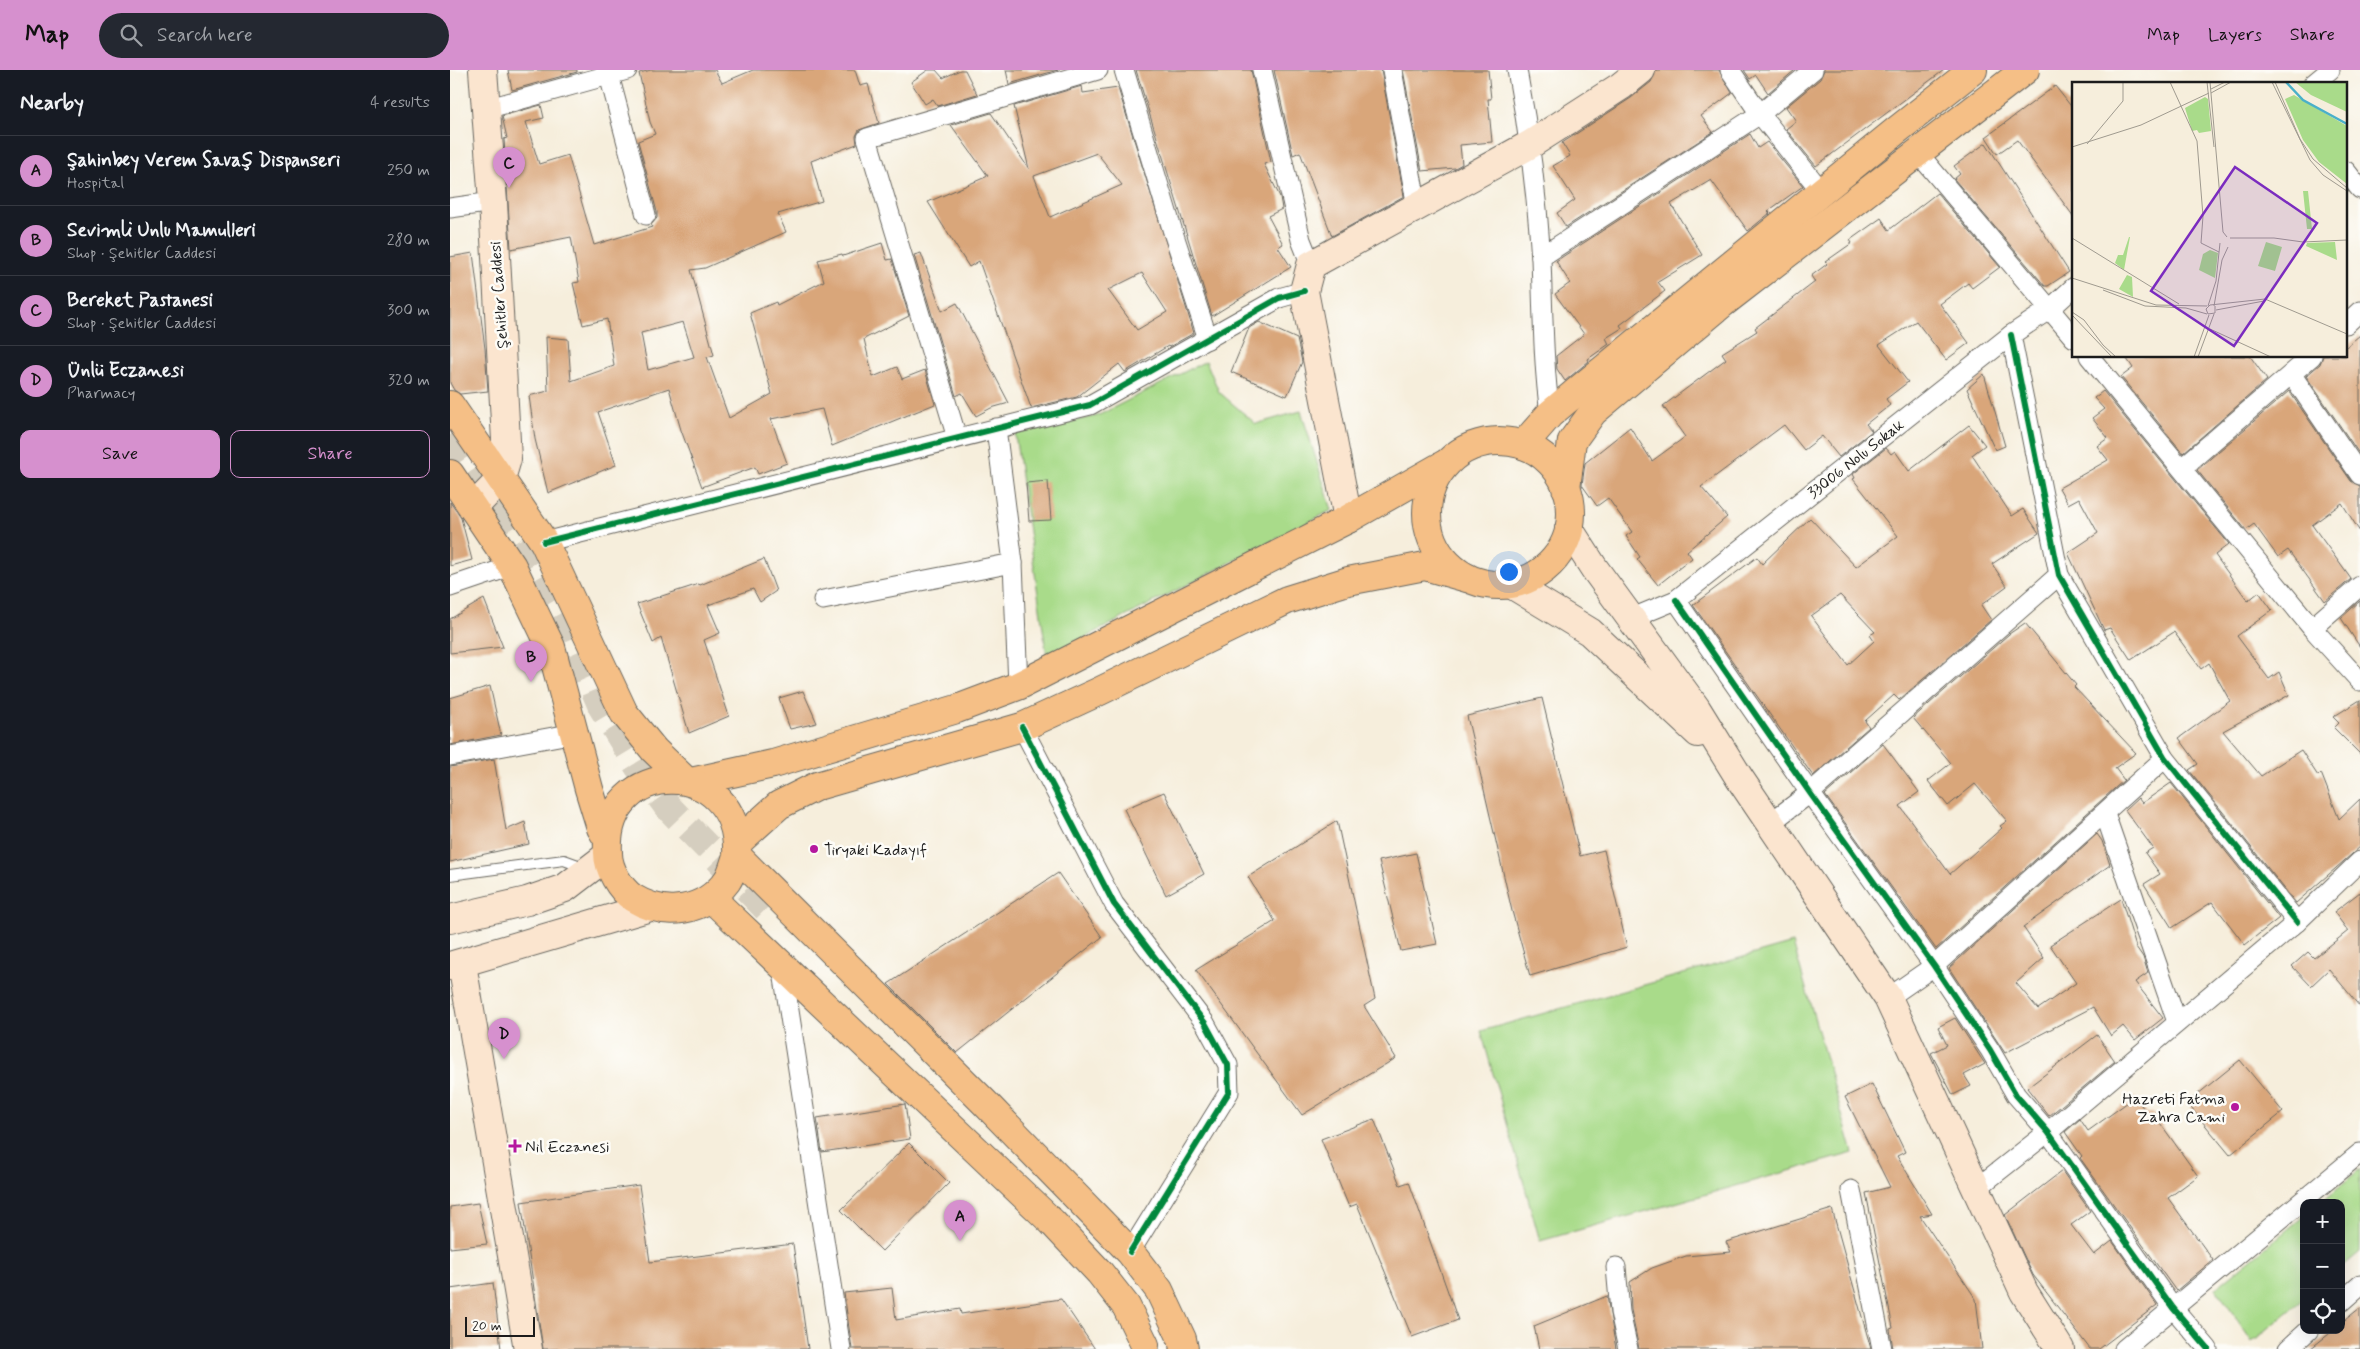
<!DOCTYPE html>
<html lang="en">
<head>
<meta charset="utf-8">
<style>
  :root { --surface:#171b24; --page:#242831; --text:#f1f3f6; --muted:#9ea1a6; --line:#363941; --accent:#d690ce }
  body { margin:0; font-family:Mynerve,sans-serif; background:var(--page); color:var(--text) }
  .controls { position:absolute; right:15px; bottom:15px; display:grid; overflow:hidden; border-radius:10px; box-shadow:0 5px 20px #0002 }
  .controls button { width:45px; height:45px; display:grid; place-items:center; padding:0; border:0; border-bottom:1px solid var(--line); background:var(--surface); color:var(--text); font:25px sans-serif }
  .scale { position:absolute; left:15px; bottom:12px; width:70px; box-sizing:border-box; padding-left:5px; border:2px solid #1c1c1c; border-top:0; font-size:14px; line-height:18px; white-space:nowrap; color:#1c1c1c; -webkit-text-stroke:4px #fdfcf7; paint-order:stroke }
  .you { position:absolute; left:1058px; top:501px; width:18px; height:18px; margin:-12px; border:4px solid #fff; border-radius:50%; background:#1a73e8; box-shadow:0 0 0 8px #1a73e833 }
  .badge { display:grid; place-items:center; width:32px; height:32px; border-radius:50%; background:var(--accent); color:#111; font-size:16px; font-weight:700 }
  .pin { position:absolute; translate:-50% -41px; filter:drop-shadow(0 1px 2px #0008) }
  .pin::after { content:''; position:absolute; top:26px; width:18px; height:15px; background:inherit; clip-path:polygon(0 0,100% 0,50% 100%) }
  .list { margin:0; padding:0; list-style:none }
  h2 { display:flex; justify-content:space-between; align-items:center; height:65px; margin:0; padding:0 20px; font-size:21px }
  h2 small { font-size:16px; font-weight:400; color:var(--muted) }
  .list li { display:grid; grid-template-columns:32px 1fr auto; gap:15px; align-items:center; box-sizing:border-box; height:70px; padding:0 20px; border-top:1px solid var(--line) }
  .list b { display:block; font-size:19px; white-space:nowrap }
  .list p { margin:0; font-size:16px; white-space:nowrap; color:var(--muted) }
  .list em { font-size:16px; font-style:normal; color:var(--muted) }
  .actions { display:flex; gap:10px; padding:15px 20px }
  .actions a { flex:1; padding:11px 0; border:1px solid var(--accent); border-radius:10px; text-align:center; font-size:18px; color:var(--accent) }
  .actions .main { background:var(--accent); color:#111 }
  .icon { flex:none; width:28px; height:28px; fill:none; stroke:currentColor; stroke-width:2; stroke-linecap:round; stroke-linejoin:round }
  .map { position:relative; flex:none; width:1910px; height:1279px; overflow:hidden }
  header { display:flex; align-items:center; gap:30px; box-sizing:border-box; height:70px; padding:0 25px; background:var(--accent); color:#111 }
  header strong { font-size:24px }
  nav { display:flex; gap:28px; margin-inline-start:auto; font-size:18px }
  .search { width:350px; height:45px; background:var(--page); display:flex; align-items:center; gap:12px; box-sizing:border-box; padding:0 18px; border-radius:28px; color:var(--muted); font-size:19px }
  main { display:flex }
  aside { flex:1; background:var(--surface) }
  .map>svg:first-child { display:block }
</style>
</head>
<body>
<header>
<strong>Map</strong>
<div class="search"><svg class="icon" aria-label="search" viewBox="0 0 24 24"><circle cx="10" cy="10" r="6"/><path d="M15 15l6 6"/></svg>Search here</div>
<nav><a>Map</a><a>Layers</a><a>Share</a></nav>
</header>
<main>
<aside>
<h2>Nearby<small>4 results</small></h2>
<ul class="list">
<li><span class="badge">A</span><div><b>Şahinbey Verem Savaş Dispanseri</b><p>Hospital</p></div><em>250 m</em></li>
<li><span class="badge">B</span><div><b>Sevimli Unlu Mamulleri</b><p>Shop · Şehitler Caddesi</p></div><em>280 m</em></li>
<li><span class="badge">C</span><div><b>Bereket Pastanesi</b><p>Shop · Şehitler Caddesi</p></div><em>300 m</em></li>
<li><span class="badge">D</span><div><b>Ünlü Eczanesi</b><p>Pharmacy</p></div><em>320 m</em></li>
</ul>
<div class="actions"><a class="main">Save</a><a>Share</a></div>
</aside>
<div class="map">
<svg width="1910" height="1279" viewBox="0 0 1910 1279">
  <rect width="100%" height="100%" fill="#fdfcf7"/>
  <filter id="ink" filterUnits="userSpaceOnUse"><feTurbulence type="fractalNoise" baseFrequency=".02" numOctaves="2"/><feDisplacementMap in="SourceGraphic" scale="10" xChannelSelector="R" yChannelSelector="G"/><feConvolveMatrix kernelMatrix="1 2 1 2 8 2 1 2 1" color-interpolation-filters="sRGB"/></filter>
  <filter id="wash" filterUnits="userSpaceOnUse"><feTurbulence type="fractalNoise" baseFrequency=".0096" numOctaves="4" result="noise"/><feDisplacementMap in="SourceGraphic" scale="20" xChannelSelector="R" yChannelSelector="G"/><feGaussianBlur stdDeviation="1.12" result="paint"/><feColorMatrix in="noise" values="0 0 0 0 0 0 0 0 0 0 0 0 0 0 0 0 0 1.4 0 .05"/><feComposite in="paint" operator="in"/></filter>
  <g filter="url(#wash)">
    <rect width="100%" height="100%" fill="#f6eedc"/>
    <!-- green -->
    <g fill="#a9db8a" stroke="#627c53">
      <path d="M756,291L769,322L806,354L851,341L882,440L597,587L565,364L647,346Z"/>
      <path d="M1343,873L1403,1083L1090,1171L1031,961Z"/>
      <path d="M1910,1099V1182L1891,1198V1133H1870Z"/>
      <path d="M1854,1146V1229L1802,1272L1766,1218Z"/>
    </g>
    <g id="blocks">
      <!-- building -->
      <g fill="#d9a67a" fill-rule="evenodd">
        <path d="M58,0H127V2L62,20Z"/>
        <path d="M201,0H265L272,13L303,0H405L410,16L418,14L429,53L409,60L406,66L407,74L361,91L372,131L328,144L336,162L255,198L241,200L264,285L257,287L279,348L322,324L300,243L326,232L327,235L374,211L368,190L392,184L393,186L432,173L437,190L442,189L459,246L414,269L423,307L447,297L452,309L475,300L485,334L382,376L372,339L321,349L337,393L308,404L305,397L252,417L231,360L219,318L148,342L166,395L98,423L85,369L79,326L98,321L96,267L118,269L121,311L164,296L157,249L133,255L123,213L129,212L121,167L61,179L54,69L57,68L52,46L91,35L94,48L76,52L89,94L118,85L144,175L202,157L201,155L207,148V142L188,71L205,64L200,52L189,3ZM233,252L244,287L198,300L191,263Z"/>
        <path d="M478,0H486L493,8L510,0H515L527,24L488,36L483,29L475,34L461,12Z"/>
        <path d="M556,0H608L559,14Z"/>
        <path d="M686,0H801L821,92L814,94L830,127L832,139L818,146L833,174L828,177L841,197L762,246Z"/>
        <path d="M824,0H931L954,126L882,166L850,82L843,85Z"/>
        <path d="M953,0H1038L1041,29H1038L1042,72L1010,75L1012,94L1005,98L972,101Z"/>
        <path d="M1206,0H1269L1282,23L1251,46L1263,62L1116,157L1107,143L1125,130L1103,96L1120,86L1112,73L1181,28L1201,12Z"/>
        <path d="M1294,0H1345L1318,23L1306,5L1300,9Z"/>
        <path d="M1374,0H1494L1366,96L1336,59L1346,51L1336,37L1370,9Z"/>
        <path d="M632,16L633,23L668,18L744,263L719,277L718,276L675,302L669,294L627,327L581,338L529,191L519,197L478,132L538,106L501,55L541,43L579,99L564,36ZM647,83L672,115L600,147L584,106ZM692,203L717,242L687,260L658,220Z"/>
        <path d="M1605,16L1624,40V147L1567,70L1547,84L1536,67Z"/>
        <path d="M1300,64L1308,78L1317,72L1353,116L1318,141L1320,143L1298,161L1261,110L1221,134L1252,185L1208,212L1215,221L1170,255L1172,258L1156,268L1159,274L1138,289L1139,291L1115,311L1107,299L1106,286L1134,264L1105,224L1120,213L1106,191Z"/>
        <path d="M1536,73L1619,202L1598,216H1595L1504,109L1510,104L1504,96Z"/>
        <path d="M1487,123L1550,197L1522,218L1518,213L1490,234L1519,273L1496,290L1466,251L1429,275L1458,312L1436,329L1440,335L1416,354L1422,361L1389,387L1372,366L1354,380L1334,355L1251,417L1277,447L1237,481L1242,488L1208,515L1187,489L1190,487L1176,466L1182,462L1158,428L1147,436L1132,415L1135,393L1180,357L1202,391L1235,367L1213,336L1276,289L1272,283L1307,261L1305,258L1365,212L1361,206L1377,194L1375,192L1402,173L1400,170L1431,148L1439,160Z"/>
        <path d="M23,183L35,279L38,321L10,324L4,320L0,313V187Z"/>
        <path d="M471,183L492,241L507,233L559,333L541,338L526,346L512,323L506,326L464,185Z"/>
        <path d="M809,252L847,269L852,292L837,326L781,302L799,258Z"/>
        <path d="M1910,265V385L1856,306L1870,294L1873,286H1896V277Z"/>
        <path d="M1675,286H1800L1817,310L1733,383L1671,307L1683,298Z"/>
        <path d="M1534,304L1555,376L1545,380L1517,319Z"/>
        <path d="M1653,321L1779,474L1765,485L1798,531L1809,522L1822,540L1787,566L1819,609L1829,602L1839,625L1773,661L1811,706L1851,680L1868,706L1871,703L1889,749L1910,729V777L1846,833L1739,700L1748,694L1729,668L1780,631L1759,593L1751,599L1724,562L1681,590L1660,558L1654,560L1618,483L1648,463L1629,428L1618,434L1609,418L1658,390L1647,376L1658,368L1642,348L1654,339L1644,328Z"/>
        <path d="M1839,321L1901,411L1910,416V462L1892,433L1862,455L1901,509L1875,531L1838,480L1828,487L1804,454L1796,460L1747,400Z"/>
        <path d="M1519,355L1535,375L1522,385L1562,446L1573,439L1589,463L1542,494L1557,516L1531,535L1541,550L1449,630L1444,625L1415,651L1419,657L1363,706L1243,535L1307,487L1312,494L1360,448L1406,497L1448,466L1403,409L1405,408L1403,404L1436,378L1441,384L1445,381L1459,401ZM1390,525L1425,562L1420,565L1424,571L1398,595L1361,546Z"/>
        <path d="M598,411L601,450L579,451L576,413Z"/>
        <path d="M0,432L11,448L22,490L0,496Z"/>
        <path d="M314,489L326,521L310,532L303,519L258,535L270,563L254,570L279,646L239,663L211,568L203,573L187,534L249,514L250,515Z"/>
        <path d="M34,529L53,577L0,583V549Z"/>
        <path d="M1910,531V577L1891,548Z"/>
        <path d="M1575,553L1626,615L1624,617L1686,683L1665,698L1674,710L1486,879L1375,725L1433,674L1469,722L1450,736L1500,804L1552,758L1550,756L1557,751L1525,714L1498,736L1478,711L1501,693L1463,648L1559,564Z"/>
        <path d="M40,616L51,665L0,675V628Z"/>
        <path d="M353,621L367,653L340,659L329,628Z"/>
        <path d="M1092,628L1130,786L1154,780L1177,877L1080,906L1062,841L1017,646Z"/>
        <path d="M1910,630V684L1884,658L1889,653L1883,647Z"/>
        <path d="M44,689L56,760L75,752L79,774L0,792V697Z"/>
        <path d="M1721,713L1829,848L1795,875L1762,832L1722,858L1694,814L1710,804L1695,783L1703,778L1675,740L1688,728L1692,733Z"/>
        <path d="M714,722L754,804L716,825L674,739Z"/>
        <path d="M887,751L925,929L914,936L946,988L852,1045L746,900L825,851L798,807Z"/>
        <path d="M1647,764L1652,771L1660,795L1573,857L1594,888L1566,913L1588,939L1626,913L1600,875L1671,829L1686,877L1693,887L1698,903L1685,912L1713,948L1685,970L1673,956L1661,966L1643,937L1555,983L1499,898Z"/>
        <path d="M966,783L987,874L951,881L929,791Z"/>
        <path d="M608,803L652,867L507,983L438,914Z"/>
        <path d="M1910,822V937L1879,899L1861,916L1842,896L1858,882L1864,888L1898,861L1884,842Z"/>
        <path d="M1505,948L1535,994L1514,1005L1521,1016L1503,1025L1481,983L1497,975L1488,957Z"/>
        <path d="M1647,965L1665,991L1599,1046L1577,1018Z"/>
        <path d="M1790,990L1833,1042L1780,1085L1737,1033Z"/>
        <path d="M1422,1014L1455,1082L1447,1086L1482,1144L1470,1146L1526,1229L1532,1279H1443L1440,1259L1443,1258L1416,1123L1440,1117L1395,1027Z"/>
        <path d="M1685,1027L1697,1043H1703L1748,1106L1718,1128L1763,1190L1726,1221L1630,1088L1632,1086L1615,1062L1630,1049L1638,1061Z"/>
        <path d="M455,1034L460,1069L372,1082L367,1048Z"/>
        <path d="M924,1049L950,1115L959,1112L1008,1250L962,1267L907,1134L899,1137L871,1069Z"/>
        <path d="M459,1073L499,1113L432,1181L391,1140Z"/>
        <path d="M1612,1101L1640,1141L1621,1155L1644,1185L1662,1171L1707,1235L1649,1279H1640L1583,1205L1555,1145Z"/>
        <path d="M189,1115L200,1192L343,1174L358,1279H93L71,1132Z"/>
        <path d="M28,1133L37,1174L0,1178V1137Z"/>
        <path d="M1382,1139L1421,1279H1189L1181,1240L1180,1212L1202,1198L1236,1186L1281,1182L1276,1172Z"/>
        <path d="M43,1213L51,1279H0V1219Z"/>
        <path d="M442,1218L446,1250L510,1239L511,1244L611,1229L645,1279H402L394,1223Z"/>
        <path d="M1157,1226L1166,1279H1089L1084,1256Z"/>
        <path d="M1910,1238V1279H1860L1884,1260H1891V1253Z"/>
      </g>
    </g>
  </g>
  <g filter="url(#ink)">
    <use href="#blocks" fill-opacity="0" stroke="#68665f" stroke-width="1"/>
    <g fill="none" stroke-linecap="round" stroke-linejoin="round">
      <!-- primary-tunnel -->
      <path stroke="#d5cebf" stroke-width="28" stroke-dasharray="28 14" stroke-linecap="butt" d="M0,365L69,468L112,544L152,637L188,696L217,736L317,839"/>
      <!-- lane casing -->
      <g stroke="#68665f" stroke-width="12">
        <path id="lane" d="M0,805L114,790L136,798"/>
      </g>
      <!-- street casing -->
      <g stroke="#68665f" stroke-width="21">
        <g id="street">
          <path d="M674,0L723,162L758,269"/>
          <path d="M812,0L851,170L861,195"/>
          <path d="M942,0L967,137"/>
          <path d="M1067,0C1079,63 1087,125 1091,189C1093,241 1093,293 1100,344"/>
          <path d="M1280,0L1310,44L1371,121"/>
          <path d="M159,5L196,145"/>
          <path d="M1863,14L1880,0"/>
          <path d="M36,39L177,0"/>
          <path d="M1468,83L1624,268"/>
          <path d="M1896,101L1910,119"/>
          <path d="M0,138L43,132"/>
          <path d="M1091,187L1310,44L1363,0"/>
          <path d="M1896,254L1910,241"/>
          <path d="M1561,265L1609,505L1715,688L1847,852"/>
          <path d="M1639,286L1862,558L1910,611"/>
          <path d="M1842,305L1910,405"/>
          <path d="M546,358L563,493L568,616"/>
          <path d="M507,368L417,68L648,0"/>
          <path d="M1732,398L1862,286"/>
          <path d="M94,472L640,335L829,228L854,221"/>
          <path d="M0,517L62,496"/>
          <path d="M373,530L563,493"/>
          <path d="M1226,530L1360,723L1484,896L1540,980L1566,1025L1598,1062L1723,1238L1758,1279"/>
          <path d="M1180,549L1226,530L1561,265L1600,239L1624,217"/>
          <path d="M1862,558L1910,516"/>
          <path d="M572,657L664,834L755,953L778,995L779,1022L680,1182"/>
          <path d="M0,686L125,663"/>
          <path d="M1655,744L1727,952"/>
          <path d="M1320,753L1360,723L1609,505"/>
          <path d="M332,895L391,1279"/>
          <path d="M1438,928L1484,896L1715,688"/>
          <path d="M1527,1118L1598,1062L1847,852L1910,791"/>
          <path d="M1401,1120L1432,1279"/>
          <path d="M1166,1197L1170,1242L1178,1279"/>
          <path d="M1891,1232L1910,1215"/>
          <path d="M1674,1279L1910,1083"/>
          <path d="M1838,1279L1859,1260"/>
        </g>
      </g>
      <!-- secondary casing -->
      <g stroke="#68665f" stroke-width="30">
        <g id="secondary">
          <path d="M23,438L51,409L57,389L43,132L33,0"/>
          <path d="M898,449L854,221L861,195L1081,74L1171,16L1191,0"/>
          <path d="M1119,459L1144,498L1246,638L1290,709L1438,928L1574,1222L1610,1279"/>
          <path d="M1061,514L1140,562L1248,663"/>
          <path d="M0,849L77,831L115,818L158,785"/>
          <path d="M12,894L78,1279"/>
          <path d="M0,896L200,837"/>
        </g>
      </g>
      <!-- primary casing -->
      <g stroke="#68665f" stroke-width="30">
        <g id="primary">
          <path d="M0,335L94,472L174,643L204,680L235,710"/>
          <circle cx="1049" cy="443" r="72"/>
          <path d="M1073,375L1100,344L1132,317L1447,60L1523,0"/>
          <path d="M0,404L62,496L101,577L139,719L151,758L157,768"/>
          <path d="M1116,418L1122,371L1143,342L1273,233L1575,0"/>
          <path d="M241,712L323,694L507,639L568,616L898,449L995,394"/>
          <path d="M288,772L329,735L367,716L572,657L650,621L837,530L898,511L975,496L1017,508"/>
          <path d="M287,786C284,794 282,804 277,811C254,842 216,848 183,828C170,819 158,799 158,783C152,685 292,685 287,786L535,1033L680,1182L709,1220L732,1269L734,1279"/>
          <path d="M261,828L602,1152L650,1203L676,1236L695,1275"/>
        </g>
      </g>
      <!-- lane -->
      <use href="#lane" stroke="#fff" stroke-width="10"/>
      <!-- street -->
      <use href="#street" stroke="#fff" stroke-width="19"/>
      <!-- secondary -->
      <use href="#secondary" stroke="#fbe5cf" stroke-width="28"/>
      <!-- primary -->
      <use href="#primary" stroke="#f5bf86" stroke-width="28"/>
      <!-- cycleway casing -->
      <g stroke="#fdfcf7" stroke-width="9">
        <g id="cycleway">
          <path d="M1561,265L1609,505L1715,688L1847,852"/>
          <path d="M94,472L640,335L829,228L854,221"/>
          <path d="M1226,530L1360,723L1484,896L1540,980L1566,1025L1598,1062L1723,1238L1758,1279"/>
          <path d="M572,657L664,834L755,953L778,995L779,1022L680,1182"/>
        </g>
      </g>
      <!-- cycleway -->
      <use href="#cycleway" stroke="#00873e" stroke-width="6"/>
    </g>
  </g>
  <!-- markers -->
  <g fill="#b5179e" stroke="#fdfcf7" stroke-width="2">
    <circle cx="364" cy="779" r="5"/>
    <circle cx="1785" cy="1037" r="5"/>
    <path d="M62.5 1068.5h5v5h5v5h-5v5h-5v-5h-5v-5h5z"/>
  </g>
  <g text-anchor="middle" stroke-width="5" stroke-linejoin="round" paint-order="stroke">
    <!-- street labels -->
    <g font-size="16" fill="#1c1c1c" stroke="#fdfcf7">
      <text transform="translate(48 225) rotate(-94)" y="6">Şehitler Caddesi</text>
      <text transform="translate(1405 388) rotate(-38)" y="6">33006 Nolu Sokak</text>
    </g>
    <!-- poi labels -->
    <g font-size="16" fill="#1c1c1c" stroke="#fdfcf7" text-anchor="start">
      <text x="374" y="785">Tiryaki Kadayıf</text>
      <text x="1775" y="1034" text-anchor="end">Hazreti Fatma<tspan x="1775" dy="18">Zahra Cami</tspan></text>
      <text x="75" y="1082">Nil Eczanesi</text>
    </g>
  </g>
  <!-- overview -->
  <g transform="translate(1622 12)">
    <rect width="275" height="275" fill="#f6eedc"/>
    <path d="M223,0H275V30L239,13ZM222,13L275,44V102L247,80L231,58L213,17ZM133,15L136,17L139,49L127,51L125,48L120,49L113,26ZM231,109H236L240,147H235ZM57,155H58L52,188L43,181L46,173H51ZM194,160L210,165L203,189L186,184ZM263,160L265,178L234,164L235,161ZM138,168L146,171L143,196L127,188L131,172ZM55,193L60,195L61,215L47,207Z" fill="#a9db8a"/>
    <path fill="none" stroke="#4ab0c9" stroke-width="2.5" d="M214,0L231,18L275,42"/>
    <path fill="none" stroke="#9f9a8f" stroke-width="1" d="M98,0L125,59L131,134L129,161L147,170M135,0L142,65M138,0L151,150L155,155M200,0L238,78L251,93L275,109M203,0L228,57L241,77L275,106M139,7L153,0M139,11L159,0M15,62L51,19V0M0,65L69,43L137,11M0,156L107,222M158,156H202L231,160L275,158M0,196L84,223L135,224M31,208L73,224L114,226L135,232M136,224L144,199L148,161M142,224L150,178L156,165M143,224V231L136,232L134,227L138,223L193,217L275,252M144,228L192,219M0,230L12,238L31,263L44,275M0,233L40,275M138,247L199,275M122,275L137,233M126,275L142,232"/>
    <path fill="#7b2cbf" fill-opacity="0.15" stroke="#7b2cbf" stroke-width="2.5" d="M163,85L245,141L162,264L79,209Z"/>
    <rect width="275" height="275" fill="none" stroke="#1c1c1c" stroke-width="2.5"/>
  </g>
</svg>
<div class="controls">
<button>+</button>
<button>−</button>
<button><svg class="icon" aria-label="locate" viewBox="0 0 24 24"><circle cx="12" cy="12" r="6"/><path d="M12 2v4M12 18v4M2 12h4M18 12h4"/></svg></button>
</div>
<div class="scale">20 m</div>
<div class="you"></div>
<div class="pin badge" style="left:510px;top:1171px">A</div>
<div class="pin badge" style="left:81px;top:612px">B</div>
<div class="pin badge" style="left:59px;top:118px">C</div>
<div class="pin badge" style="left:54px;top:989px">D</div>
</div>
</main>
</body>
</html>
